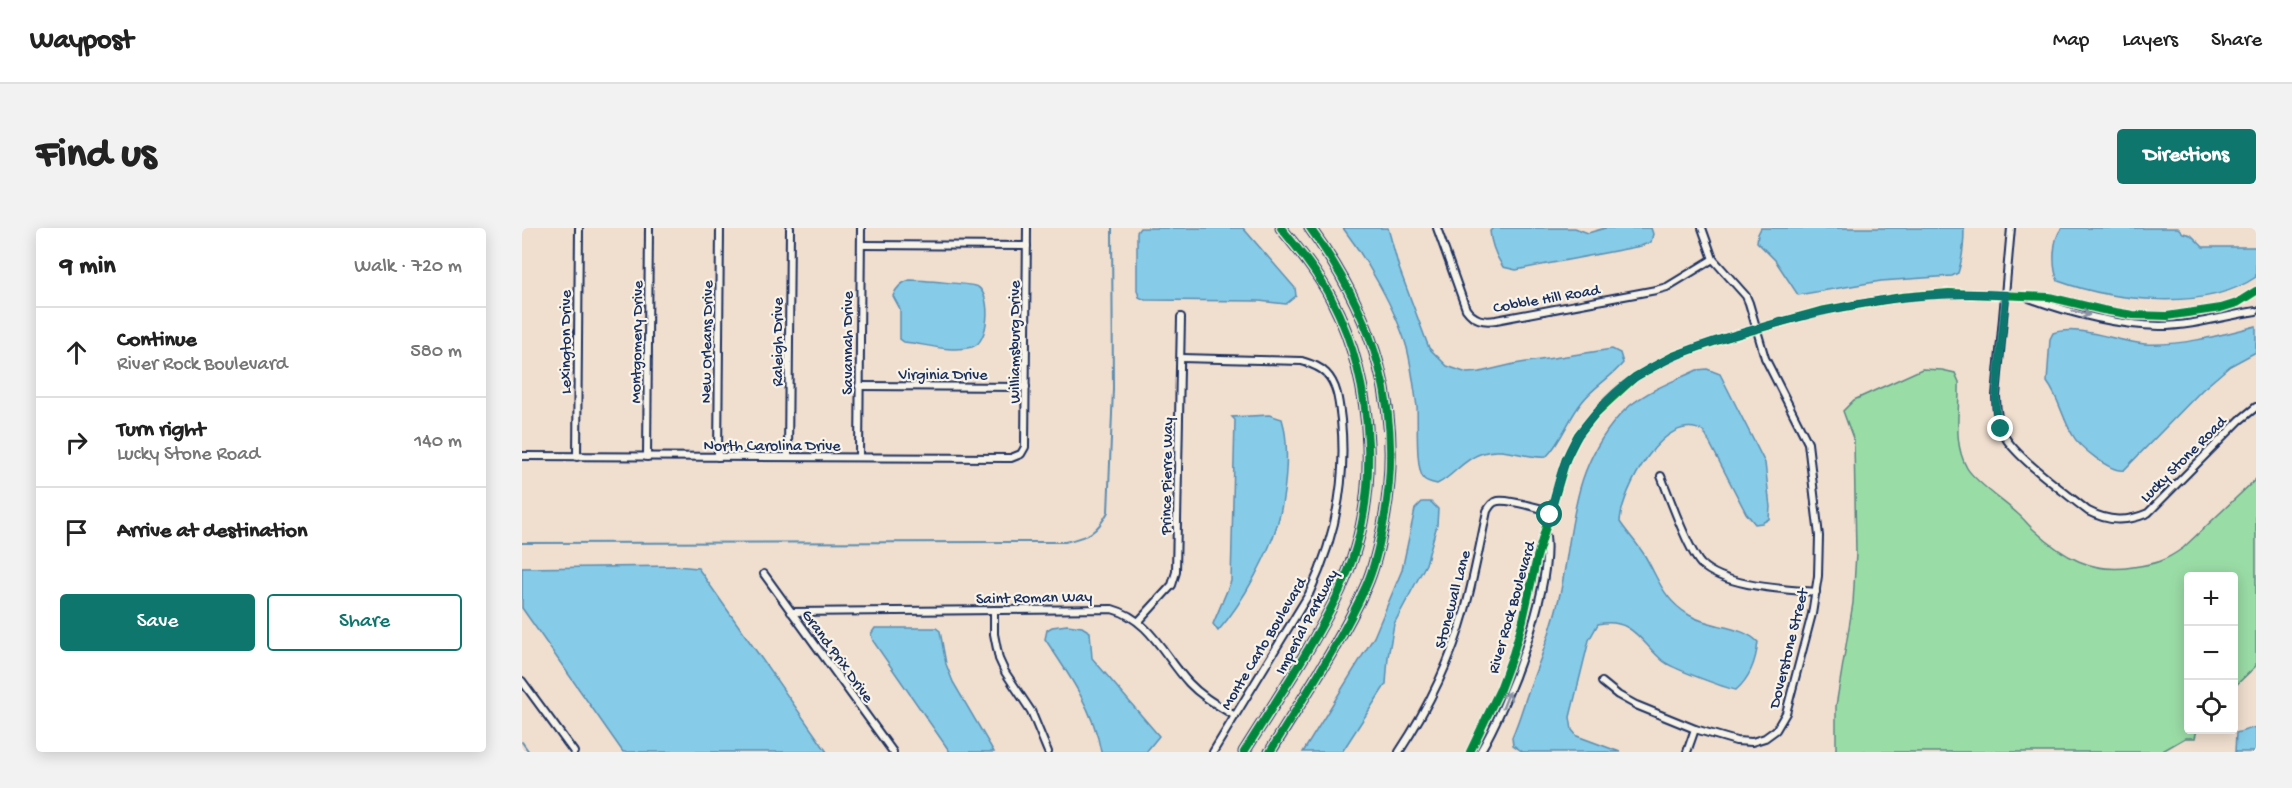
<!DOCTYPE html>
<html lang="en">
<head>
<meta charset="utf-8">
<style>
  :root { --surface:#fff; --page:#f2f2f2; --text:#222; --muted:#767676; --line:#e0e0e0; --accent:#0f766e }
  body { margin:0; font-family:"Gochi Hand",sans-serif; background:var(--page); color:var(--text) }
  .controls { position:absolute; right:18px; bottom:18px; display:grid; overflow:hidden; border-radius:6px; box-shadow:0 3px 15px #0003 }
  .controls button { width:54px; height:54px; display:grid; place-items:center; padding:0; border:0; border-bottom:2px solid var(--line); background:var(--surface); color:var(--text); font:30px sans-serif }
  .stop { position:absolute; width:18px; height:18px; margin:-14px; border:4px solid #0f766e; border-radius:50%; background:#fff }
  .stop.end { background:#0f766e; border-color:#fff; box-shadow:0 2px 6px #0008 }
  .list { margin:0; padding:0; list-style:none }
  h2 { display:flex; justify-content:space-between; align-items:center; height:78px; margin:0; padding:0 24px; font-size:26px }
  h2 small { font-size:20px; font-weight:400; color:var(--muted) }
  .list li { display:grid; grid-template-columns:39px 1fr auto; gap:18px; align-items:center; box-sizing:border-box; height:90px; padding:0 24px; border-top:2px solid var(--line) }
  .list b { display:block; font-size:22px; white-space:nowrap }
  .list p { margin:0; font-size:20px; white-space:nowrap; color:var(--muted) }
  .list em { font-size:20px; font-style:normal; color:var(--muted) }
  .actions { display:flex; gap:12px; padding:18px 24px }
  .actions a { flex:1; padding:14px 0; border:2px solid var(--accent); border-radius:6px; text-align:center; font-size:21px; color:var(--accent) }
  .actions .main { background:var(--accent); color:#fff }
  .icon { flex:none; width:33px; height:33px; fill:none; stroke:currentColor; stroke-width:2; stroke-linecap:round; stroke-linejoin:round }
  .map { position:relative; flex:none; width:1734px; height:524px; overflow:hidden; border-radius:6px }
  header { display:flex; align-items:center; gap:36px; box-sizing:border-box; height:84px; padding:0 30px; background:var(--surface); border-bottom:2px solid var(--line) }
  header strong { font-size:28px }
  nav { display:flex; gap:33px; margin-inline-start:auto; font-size:21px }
  .intro { display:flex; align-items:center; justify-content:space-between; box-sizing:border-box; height:144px; padding:0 36px }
  h1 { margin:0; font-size:42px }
  .button { padding:15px 27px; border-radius:6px; background:var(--accent); color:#fff; font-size:21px; font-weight:700 }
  main { display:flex; gap:36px; padding:0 36px }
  aside { flex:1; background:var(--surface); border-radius:6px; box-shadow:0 3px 15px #0003 }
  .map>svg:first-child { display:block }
</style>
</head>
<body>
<header>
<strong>Waypost</strong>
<nav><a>Map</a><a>Layers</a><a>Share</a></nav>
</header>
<div class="intro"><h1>Find us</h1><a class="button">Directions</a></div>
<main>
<aside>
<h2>9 min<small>Walk · 720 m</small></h2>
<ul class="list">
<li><svg class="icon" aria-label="ahead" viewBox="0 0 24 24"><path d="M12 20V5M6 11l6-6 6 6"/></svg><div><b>Continue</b><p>River Rock Boulevard</p></div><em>580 m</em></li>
<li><svg class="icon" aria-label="right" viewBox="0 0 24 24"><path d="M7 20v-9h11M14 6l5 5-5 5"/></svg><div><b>Turn right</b><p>Lucky Stone Road</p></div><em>140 m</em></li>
<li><svg class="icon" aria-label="arrive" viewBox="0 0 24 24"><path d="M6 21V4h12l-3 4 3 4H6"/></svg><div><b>Arrive at destination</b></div></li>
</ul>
<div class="actions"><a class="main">Save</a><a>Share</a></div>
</aside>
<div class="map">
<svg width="1734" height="524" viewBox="0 0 1734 524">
  <rect width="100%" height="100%" fill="#f0dfcf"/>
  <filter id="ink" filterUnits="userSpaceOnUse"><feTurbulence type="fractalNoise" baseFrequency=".0167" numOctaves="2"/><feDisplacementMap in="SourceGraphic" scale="12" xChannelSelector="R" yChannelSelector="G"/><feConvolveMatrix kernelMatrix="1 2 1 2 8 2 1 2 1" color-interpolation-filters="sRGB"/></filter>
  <g filter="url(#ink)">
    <!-- green -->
    <path fill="#9adca6" stroke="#5a8682" stroke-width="1.5" d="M1400,141L1420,142L1433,145L1437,154C1438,182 1430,214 1445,240C1453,254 1483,274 1496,286C1502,291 1506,297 1512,302C1541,329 1570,346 1611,339C1633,336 1643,333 1661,320L1734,251V438L1712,459V349H1666V502H1675L1673,510H1663L1639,524H1314V478L1331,375L1334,325L1332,213L1321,183L1332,172Z"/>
    <!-- water -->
    <g fill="#86cbe7" stroke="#5b8db0" stroke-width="1.5">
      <path d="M618,0H721L773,60L774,68L764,76L737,73L623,72L617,69L615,62V4Z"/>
      <path d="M821,0H866L877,40L907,120L925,138L945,145L958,144L992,136L1090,121L1098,125L1101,135C1089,150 1071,159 1060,174C1046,191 1040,213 1024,229C1002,231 981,217 958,226C940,232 931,249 915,256C911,255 905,254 902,251C893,242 896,194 895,179C892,159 890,140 885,120C874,82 845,32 821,0Z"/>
      <path d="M971,0H1053L1066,5L1083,0H1129L1131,6L1129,14L1119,18L994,42L981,39C974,28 969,17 968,3Z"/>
      <path d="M1239,0H1442C1442,15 1441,30 1436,45L1430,48L1359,53L1276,67L1253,32L1235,14L1236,6Z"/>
      <path d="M1540,0H1656L1661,5L1669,7L1681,19H1734V49C1683,84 1592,73 1536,53C1530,39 1530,11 1540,0Z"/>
      <path d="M388,52C397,52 452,56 456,59C470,68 467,115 450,119C428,125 403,116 382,114L378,111V81L371,68C373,61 380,54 388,52Z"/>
      <path d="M1734,98V124L1708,138L1680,162L1602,242C1589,245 1556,218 1550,206C1540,189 1537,170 1525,154L1528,111L1531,105C1556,96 1596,114 1623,116C1660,118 1699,107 1734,98Z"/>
      <path d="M1185,141L1198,146L1243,235L1248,279L1247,291L1240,295L1233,296L1224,285L1182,204C1144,179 1099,263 1098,294C1106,306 1116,316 1123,328C1137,352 1141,371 1167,387C1188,400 1219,397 1236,414C1234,433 1228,450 1214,462C1203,460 1149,440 1141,433C1119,415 1111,389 1076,396L1067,412L1048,489L1050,502L1055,508L1098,524H1001L991,517L990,509C998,491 1003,471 1010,453C1022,423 1032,393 1039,362C1052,297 1050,241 1097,188C1118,165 1148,155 1175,142Z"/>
      <path d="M747,187L760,191C768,217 764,260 758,286C750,322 720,376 696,403L691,396L709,353L713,192L710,189Z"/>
      <path d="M900,274H909L916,281L915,297L904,336L872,396L866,429L864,456L820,524H781L852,409L880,342L893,281Z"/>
      <path d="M153,338L176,340L305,524H101L0,380V340Z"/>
      <path d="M545,397L560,399L568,404L570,430L637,508L624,524H579C572,482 546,445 523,411L525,402L530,399Z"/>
      <path d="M353,400H414L418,403L424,436L431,454L472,524H428L351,413L349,406Z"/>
      <path d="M1734,499V524H1713L1714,505Z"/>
    </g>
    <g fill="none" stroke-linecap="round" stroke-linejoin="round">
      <!-- stream -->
      <g stroke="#5b8db0" stroke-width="2">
        <path d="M0,315L543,314C567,308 574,306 586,284L591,161L590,0"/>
        <path d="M0,514L7,524"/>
      </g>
      <!-- minor casing -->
      <g stroke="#1b2f5e" stroke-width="10">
        <g id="minor">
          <path d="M915,0L944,81C952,92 961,94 974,92L1134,62L1145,59L1191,31"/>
          <path d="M1489,0L1474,168C1474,182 1476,196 1483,209C1497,232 1544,265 1566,283C1587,294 1605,294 1626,285L1718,192L1734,179"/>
          <path d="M339,17L505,18"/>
          <path d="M1507,70C1548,85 1593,97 1638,98C1670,98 1702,88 1734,83"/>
          <path d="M659,130L780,133C789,136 797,138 804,145C816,157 817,176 819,192C825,253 813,311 787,366L691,524"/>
          <path d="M337,158L504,159"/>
          <path d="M0,228L489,230L499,226L503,219L505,0"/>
          <path d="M55,229L57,0"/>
          <path d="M125,229L127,0"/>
          <path d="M196,229L198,0"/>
          <path d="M266,229L268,0"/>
          <path d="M337,229L339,0"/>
          <path d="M1139,248C1147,268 1166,322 1179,336C1203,359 1262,361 1294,364"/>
          <path d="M242,346L371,524"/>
          <path d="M472,382V406L477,431L483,444L509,483L526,524"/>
          <path d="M269,384L590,381C628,391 642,428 667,455C680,469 697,478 713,488"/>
          <path d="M617,393L650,357L654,344L659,89"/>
          <path d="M0,453L52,524"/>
          <path d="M1080,454L1096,467L1114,477L1173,501L1214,513L1230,514L1243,510L1254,502L1264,485L1290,386L1296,348L1297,308L1286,215L1243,130L1227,75L1224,68L1191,31L1180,0"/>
          <path d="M877,524C906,480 929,433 943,382C952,349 958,316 965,283C968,278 970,274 976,273C988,271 1015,280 1029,283"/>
          <path d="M948,524L978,461L991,426L1001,392L1015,329L1044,231L1056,207L1074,185L1113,149L1151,128L1203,110L1298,83L1380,69L1427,65L1527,69L1581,82L1611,87L1645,88L1699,80L1715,75L1734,63"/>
          <path d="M958,524C986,478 1030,361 1024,308"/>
          <path d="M1165,524L1173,501"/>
        </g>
      </g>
      <!-- major casing -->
      <g stroke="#1b2f5e" stroke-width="13">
        <g id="major">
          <path d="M722,524C755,471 790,420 817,364C860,274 854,158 809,70C795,44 777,22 759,0"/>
          <path d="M748,524C781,470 818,416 844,358C853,338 858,314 862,292C882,183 853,89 788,0"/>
        </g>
      </g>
      <!-- minor -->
      <use href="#minor" stroke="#f7f3e8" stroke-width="6"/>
      <!-- major -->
      <use href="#major" stroke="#f8e281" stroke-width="8"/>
      <!-- cycleway casing -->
      <g stroke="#f7f3e8" stroke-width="11">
        <g id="cycleway">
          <path d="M722,524C755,471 790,420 817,364C860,274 854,158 809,70C795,44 777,22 759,0"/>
          <path d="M748,524C781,470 818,416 844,358C853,338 858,314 862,292C882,183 853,89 788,0"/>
          <path d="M948,524L978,461L991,426L1001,392L1015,329L1044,231L1056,207L1074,185L1113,149L1151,128L1203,110L1298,83L1380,69L1427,65L1527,69L1581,82L1611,87L1645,88L1699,80L1715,75L1734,63"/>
        </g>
      </g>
      <!-- cycleway -->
      <use href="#cycleway" stroke="#00873e" stroke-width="8"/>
    </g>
    <!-- one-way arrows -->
    <defs><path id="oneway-shaft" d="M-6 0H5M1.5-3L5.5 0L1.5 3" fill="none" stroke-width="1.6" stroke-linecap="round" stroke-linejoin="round" transform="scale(1.5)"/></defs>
    <g stroke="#8991a3">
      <use href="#oneway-shaft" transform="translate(1559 85) rotate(13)"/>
      <use href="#oneway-shaft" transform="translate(984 472) rotate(-68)"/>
    </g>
  </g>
  <g fill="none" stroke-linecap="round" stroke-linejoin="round" filter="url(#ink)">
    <!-- route -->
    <path stroke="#0f766e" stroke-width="8" d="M1028,287C1035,260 1041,230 1057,206C1072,185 1093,162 1115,148C1153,124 1197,111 1241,99C1325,75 1396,62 1484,67L1474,168V183L1479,201"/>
  </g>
  <g text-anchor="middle" stroke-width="4.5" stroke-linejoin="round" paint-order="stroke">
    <!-- street labels -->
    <g font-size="16" fill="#1b2f5e" stroke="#f7f3e8">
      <text transform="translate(1024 69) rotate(-10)" y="6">Cobble Hill Road</text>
      <text transform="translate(42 114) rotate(-90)" y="6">Lexington Drive</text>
      <text transform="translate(113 114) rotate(-89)" y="6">Montgomery Drive</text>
      <text transform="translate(183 114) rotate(-89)" y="6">New Orleans Drive</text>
      <text transform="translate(254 114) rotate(-90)" y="6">Raleigh Drive</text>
      <text transform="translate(491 114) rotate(-90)" y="6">Williamsburg Drive</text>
      <text transform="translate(324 115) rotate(-90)" y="6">Savannah Drive</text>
      <text x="421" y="151">Virginia Drive</text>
      <text x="250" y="222">North Carolina Drive</text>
      <text transform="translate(1660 230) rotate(-45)" y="6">Lucky Stone Road</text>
      <text transform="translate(643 248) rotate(-89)" y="6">Prince Pierre Way</text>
      <text transform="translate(512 368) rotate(-1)" y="6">Saint Roman Way</text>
      <text transform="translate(929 371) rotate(-75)" y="6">Stonewall Lane</text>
      <text transform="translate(988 379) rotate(-74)" y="6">River Rock Boulevard</text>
      <text transform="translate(783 393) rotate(-62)" y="6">Imperial Parkway</text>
      <text transform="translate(740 415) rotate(-59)" y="6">Monte Carlo Boulevard</text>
      <text transform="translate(1265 420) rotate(-76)" y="6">Doverstone Street</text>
      <text transform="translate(317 427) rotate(54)" y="6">Grand Prix Drive</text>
    </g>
  </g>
</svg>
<div class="controls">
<button>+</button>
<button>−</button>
<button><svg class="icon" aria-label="locate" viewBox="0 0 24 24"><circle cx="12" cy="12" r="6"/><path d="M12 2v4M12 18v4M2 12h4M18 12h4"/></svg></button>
</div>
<div class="stop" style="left:1028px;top:287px"></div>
<div class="stop end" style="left:1479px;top:201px"></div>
</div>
</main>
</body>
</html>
